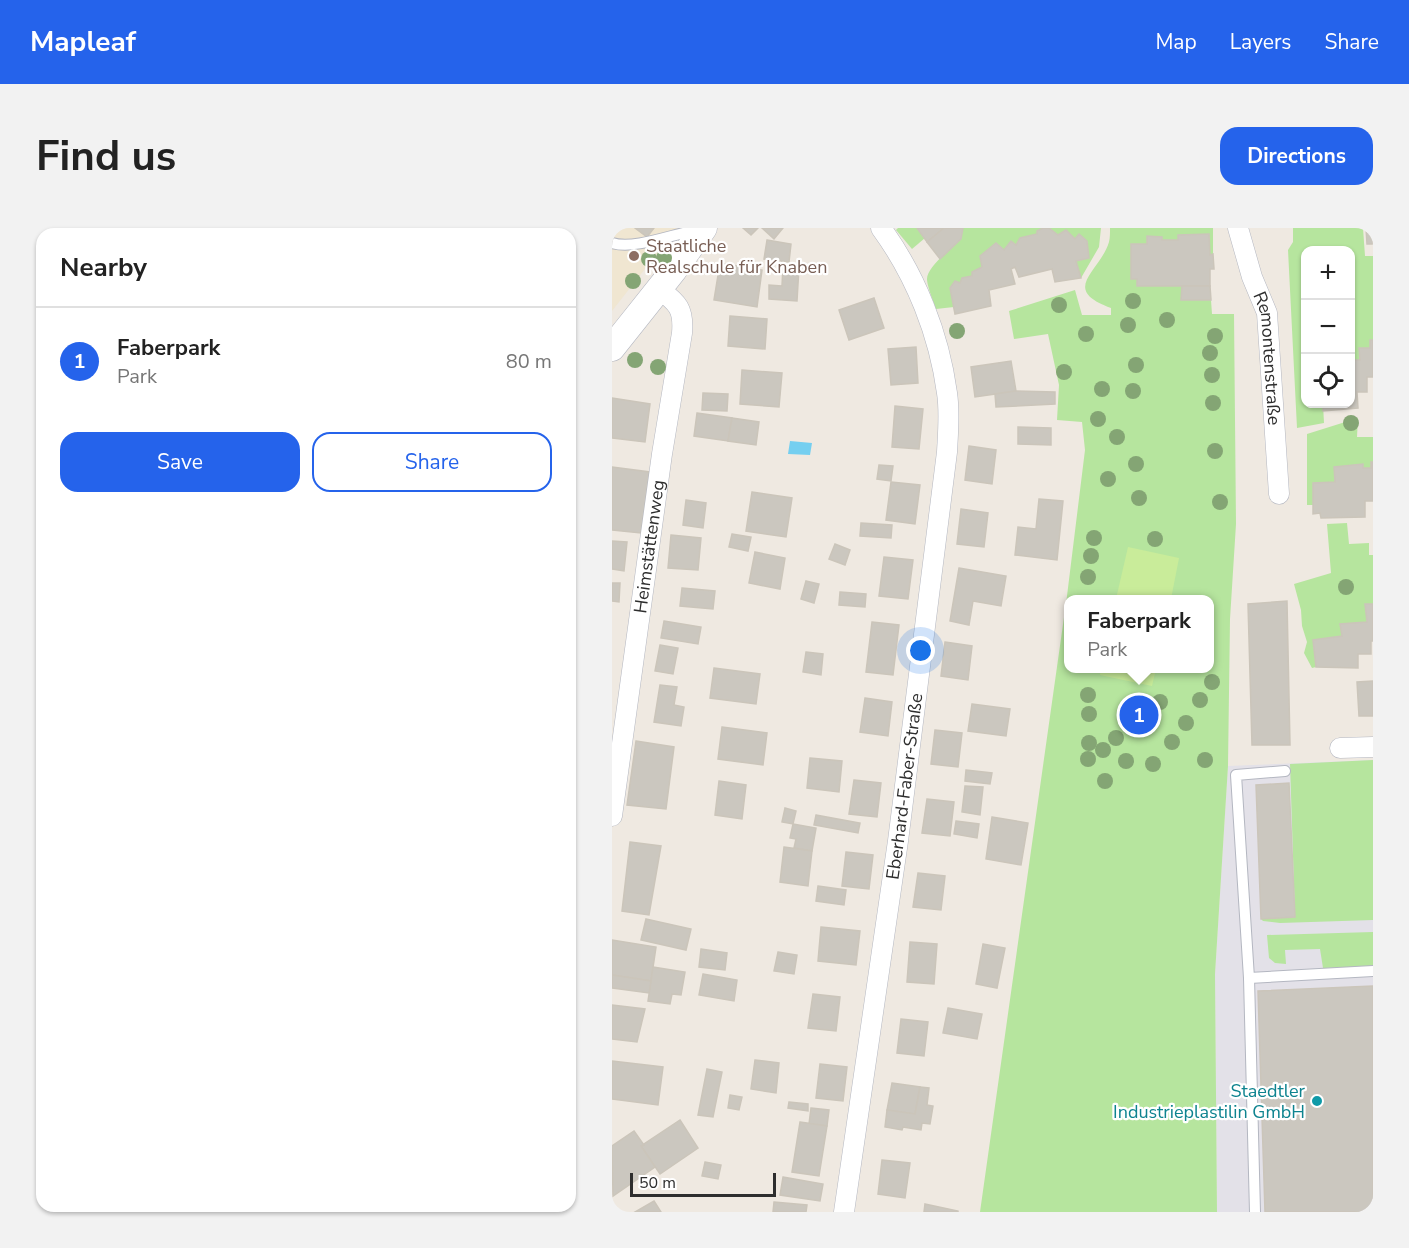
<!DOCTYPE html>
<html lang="en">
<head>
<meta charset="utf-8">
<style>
  :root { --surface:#fff; --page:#f2f2f2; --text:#222; --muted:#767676; --line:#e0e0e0; --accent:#2563eb }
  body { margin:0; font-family:"Nunito Sans",sans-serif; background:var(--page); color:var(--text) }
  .controls { position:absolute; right:18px; top:18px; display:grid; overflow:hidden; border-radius:12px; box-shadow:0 2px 4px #0004 }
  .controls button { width:54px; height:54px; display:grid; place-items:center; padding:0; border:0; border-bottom:2px solid var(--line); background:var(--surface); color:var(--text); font:30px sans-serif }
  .scale { position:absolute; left:18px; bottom:15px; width:146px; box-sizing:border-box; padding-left:6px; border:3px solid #2e2e2e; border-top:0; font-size:16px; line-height:21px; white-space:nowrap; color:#2e2e2e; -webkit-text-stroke:4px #fff; paint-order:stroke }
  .you { position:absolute; left:309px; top:423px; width:21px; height:21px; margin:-15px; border:4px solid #fff; border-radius:50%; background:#1a73e8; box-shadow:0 0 0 9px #1a73e833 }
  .badge { display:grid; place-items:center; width:39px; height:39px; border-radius:50%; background:var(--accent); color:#fff; font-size:20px; font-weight:700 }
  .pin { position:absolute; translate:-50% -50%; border:3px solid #fff; box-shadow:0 2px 6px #0006 }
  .popup { position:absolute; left:452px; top:367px; width:150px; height:78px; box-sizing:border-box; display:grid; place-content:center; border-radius:12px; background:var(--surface); filter:drop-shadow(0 2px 4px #0005); font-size:20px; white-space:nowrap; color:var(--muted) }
  .popup b { font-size:22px; color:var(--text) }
  .popup::after { content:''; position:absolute; left:50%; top:100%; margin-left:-12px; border:12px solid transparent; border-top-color:var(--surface) }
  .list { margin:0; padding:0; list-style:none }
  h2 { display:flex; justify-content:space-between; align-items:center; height:78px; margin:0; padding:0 24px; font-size:26px }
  h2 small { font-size:20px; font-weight:400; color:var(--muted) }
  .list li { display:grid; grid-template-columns:39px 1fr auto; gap:18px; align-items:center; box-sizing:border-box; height:108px; padding:0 24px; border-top:2px solid var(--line) }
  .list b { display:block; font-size:22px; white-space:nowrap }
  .list p { margin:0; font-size:20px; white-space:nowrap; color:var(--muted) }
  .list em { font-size:20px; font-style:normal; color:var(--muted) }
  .actions { display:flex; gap:12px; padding:18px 24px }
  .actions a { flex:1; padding:14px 0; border:2px solid var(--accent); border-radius:18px; text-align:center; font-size:21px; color:var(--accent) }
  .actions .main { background:var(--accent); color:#fff }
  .icon { flex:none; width:33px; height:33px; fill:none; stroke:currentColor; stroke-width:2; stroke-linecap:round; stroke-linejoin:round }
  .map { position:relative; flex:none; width:761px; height:984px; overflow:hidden; border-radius:18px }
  header { display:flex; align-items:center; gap:36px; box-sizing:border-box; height:84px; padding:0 30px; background:var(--accent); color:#fff }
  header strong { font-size:28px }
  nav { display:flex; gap:33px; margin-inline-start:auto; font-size:21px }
  .intro { display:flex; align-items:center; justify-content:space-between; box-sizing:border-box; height:144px; padding:0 36px }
  h1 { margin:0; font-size:42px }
  .button { padding:15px 27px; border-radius:18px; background:var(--accent); color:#fff; font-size:21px; font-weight:700 }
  main { display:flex; gap:36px; padding:0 36px }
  aside { flex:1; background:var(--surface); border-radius:18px; box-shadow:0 2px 4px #0004 }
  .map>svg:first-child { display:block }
</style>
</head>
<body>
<header>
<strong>Mapleaf</strong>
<nav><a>Map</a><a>Layers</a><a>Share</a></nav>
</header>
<div class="intro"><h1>Find us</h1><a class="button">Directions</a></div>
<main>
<aside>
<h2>Nearby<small></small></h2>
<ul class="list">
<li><span class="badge">1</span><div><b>Faberpark</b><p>Park</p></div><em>80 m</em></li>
</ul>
<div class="actions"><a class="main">Save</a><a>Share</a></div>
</aside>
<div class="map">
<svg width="761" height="984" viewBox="0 0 761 984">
  <rect width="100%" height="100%" fill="#efe9e1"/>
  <!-- industrial -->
  <path fill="#e3e1e8" d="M761,532V984H605L603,746L616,538Z"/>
  <!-- education -->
  <path fill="#f0e6d1" d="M0,0H65L0,83Z"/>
  <!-- green -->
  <g fill="#b6e59e" fill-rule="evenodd">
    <path d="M286,0H305L313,10L300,21L284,2Z"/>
    <path d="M351,0H431L425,3V6L408,10L404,17L399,13L392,22L384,15L368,28L370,39L360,44V48L351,50L348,55L343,53L338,60L342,79L324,81C321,72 316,61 315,52C314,39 340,20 349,11Z"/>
    <path d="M437,0H489L487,19L469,50L464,33L477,30L475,13L467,6L463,11L454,2L446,7Z"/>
    <path d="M498,0H601V26L598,27L597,6L566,7V12H550V9L536,8L535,16H519V50L525,51V58H570V72H599L600,86H622L624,296L618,391L616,538L603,746L605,984H368L455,368L473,222L470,194L445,192L447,157L436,106L402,111L397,83L463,62L470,87H499V80C447,61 488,44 497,14C498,10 498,5 498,0ZM456,372H598V440H456Z"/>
    <path d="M681,0H751L753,28H761V112H758V120H747L748,132H739L738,22H694V176H711L712,195L685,200L676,22L681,14Z"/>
    <path d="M746,190L745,209H761V234L759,240H751V236L722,239L723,254L701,255V277H695V206Z"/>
    <path d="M735,295L737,316L757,315V327H761V376L753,377L755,394L729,396L730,408L701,412L704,439L700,440L692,425L695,414L690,398L689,382L682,356L719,345L715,296Z"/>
    <path d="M761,532V692L668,695L651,693L649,691L683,689L678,536Z"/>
    <path d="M761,704V739L711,740L708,721L673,722L674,736L663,735L657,730L655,707Z"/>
  </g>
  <!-- pitch -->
  <g fill="#c9ec9a">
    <path d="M516,319L567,330L559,371H504Z"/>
    <path d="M489,441V440L544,441L540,458L488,447Z"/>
  </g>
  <!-- water -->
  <path fill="#75cff0" d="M178,213L200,215L198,227L176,226Z"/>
  <!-- building -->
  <g fill="#cbc7bf" stroke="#cbc5ba" stroke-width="1.5">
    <path d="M23,0H42L35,9Z"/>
    <path d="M131,0H146L139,7Z"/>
    <path d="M150,0H171L162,11Z"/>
    <path d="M305,0H332L315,14Z"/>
    <path d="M332,0H351L349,11L328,31L315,14Z"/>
    <path d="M431,0H437L446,7L454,2L463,11L467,6L475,13L477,30L464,33L469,50L443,54L440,41L407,49L403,39L399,41L403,56L377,62L379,78L343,86L338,60L343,53L348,55L350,50L360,48V44L370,39L368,28L384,15L392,22L399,13L404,17L408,10L425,6V3Z"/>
    <path d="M754,0H761V16H755Z"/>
    <path d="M597,6L598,27L601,26L602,41H598V58H525V51H519V16H535V8L550,9V12H566V7Z"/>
    <path d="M155,12L179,16L177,34L152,31Z"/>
    <path d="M108,35L150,42L145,79L102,72Z"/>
    <path d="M171,38L187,39L185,73L157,71V57L170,58Z"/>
    <path d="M570,58H598L599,72H569Z"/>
    <path d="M262,70L272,100L237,112L227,82Z"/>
    <path d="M118,88L155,91L153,121L116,118Z"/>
    <path d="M758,112H761V149H755V164H745L746,180L711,183V176H738V132H748L747,120H758Z"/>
    <path d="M304,119L306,155L279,157L276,121Z"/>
    <path d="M399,133L404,163L363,169L359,139Z"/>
    <path d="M130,142L170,145L167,179L128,176Z"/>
    <path d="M404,163L443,164V176L384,179L383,166Z"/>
    <path d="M91,165L116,166L115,183L90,182Z"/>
    <path d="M0,170L38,176L33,214L0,210Z"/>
    <path d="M283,178L311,181L307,221L280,219Z"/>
    <path d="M85,185L120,190L116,213L82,208Z"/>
    <path d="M120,190L147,194L144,217L116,213Z"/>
    <path d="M406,199L439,200V217L406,216Z"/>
    <path d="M357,218L384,222L380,256L353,252Z"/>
    <path d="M759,234H761V273H753V289L709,290L708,285L701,286V255L723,254L722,239L751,236V240H759Z"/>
    <path d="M267,237L281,238L279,253L265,251Z"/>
    <path d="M0,239L38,244L29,305L0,302Z"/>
    <path d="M279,254L308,257L303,296L274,292Z"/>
    <path d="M140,264L180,270L174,309L134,303Z"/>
    <path d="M427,271L451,273L445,332L403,327L406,299L424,301Z"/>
    <path d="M74,272L94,275L91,300L71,297Z"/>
    <path d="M349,281L376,285L372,319L345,316Z"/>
    <path d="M249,295L280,297L279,310L248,308Z"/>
    <path d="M120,306L139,309L136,323L117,319Z"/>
    <path d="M59,307L89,310L86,342L56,340Z"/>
    <path d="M0,313L15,314L12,343L0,341Z"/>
    <path d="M223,316L238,322L233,337L217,331Z"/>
    <path d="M143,324L173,330L168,361L137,355Z"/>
    <path d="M272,329L301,332L296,371L267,368Z"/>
    <path d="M347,340L394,348L389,378L361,373L357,397L338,393Z"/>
    <path d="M194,353L207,356L202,375L189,371Z"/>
    <path d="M0,355H8L7,374L0,373Z"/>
    <path d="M70,360L103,363L101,381L68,378Z"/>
    <path d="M228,364L254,366L253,379L227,377Z"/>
    <path d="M675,373L678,517H640L636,376Z"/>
    <path d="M753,376H761V413H759V426H746V440L704,439L701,412L730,408L728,396L755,394Z"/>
    <path d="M52,393L89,399L86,416L49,410Z"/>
    <path d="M260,394L287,397L281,447L254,444Z"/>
    <path d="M333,414L360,418L356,452L329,448Z"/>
    <path d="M48,417L66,420L61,446L43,443Z"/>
    <path d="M194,424L211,426L209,447L191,444Z"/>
    <path d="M102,440L148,446L144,476L98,470Z"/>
    <path d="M761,453V488H747L745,454Z"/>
    <path d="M48,457L65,459L62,477L72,479L69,498L42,494Z"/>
    <path d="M253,470L280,474L276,508L248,504Z"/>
    <path d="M360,476L398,481L394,508L356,503Z"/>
    <path d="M110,499L155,505L151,537L106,531Z"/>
    <path d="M323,502L350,505L346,539L319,536Z"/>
    <path d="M24,513L62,519L54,581L15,577Z"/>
    <path d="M198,530L230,533L227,564L195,560Z"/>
    <path d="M354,542L380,545L378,556L353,553Z"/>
    <path d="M242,552L269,555L265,589L237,586Z"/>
    <path d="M107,553L134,557L130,591L103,587Z"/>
    <path d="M677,555L683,689L649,691L644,557Z"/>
    <path d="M353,558L371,559L368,587L350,584Z"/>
    <path d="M315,571L342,574L338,608L310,605Z"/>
    <path d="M173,580L184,583L181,596L170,594Z"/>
    <path d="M204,587L248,595L246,605L202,597Z"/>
    <path d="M380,589L416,595L409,637L374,631Z"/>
    <path d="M344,593L367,596L365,610L342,606Z"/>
    <path d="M181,596L204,600L200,623L182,620L184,611L178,610Z"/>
    <path d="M18,614L49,618L37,687L10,683Z"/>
    <path d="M172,619L200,623L196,658L168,654Z"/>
    <path d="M234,624L261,627L257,661L230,658Z"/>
    <path d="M306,645L333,648L329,682L301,679Z"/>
    <path d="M206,658L234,662L232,677L204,673Z"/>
    <path d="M34,691L79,701L74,722L29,712Z"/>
    <path d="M209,699L248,703L244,737L206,733Z"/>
    <path d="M0,712L44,719L39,753L0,747Z"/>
    <path d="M298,714L325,716L322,756L295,754Z"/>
    <path d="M371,716L393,720L385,760L364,756Z"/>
    <path d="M89,721L115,725L113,742L87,739Z"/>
    <path d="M166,724L185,727L182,746L162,743Z"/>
    <path d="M41,739L73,744L69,767L60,766L58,776L36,773Z"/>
    <path d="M91,746L125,752L122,773L87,767Z"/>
    <path d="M0,747L39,753L37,765L0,760Z"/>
    <path d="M761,758V984H653L646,763Z"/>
    <path d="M201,766L228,769L224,803L196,800Z"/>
    <path d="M0,777L33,781L25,814L0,811Z"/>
    <path d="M336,780L370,786L365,811L331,805Z"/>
    <path d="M289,791L316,794L312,828L285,825Z"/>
    <path d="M143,832L167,835L164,865L139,861Z"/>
    <path d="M0,833L51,839L46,877L0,871Z"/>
    <path d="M208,836L235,839L231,873L204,870Z"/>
    <path d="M95,841L110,844L101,889L86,887Z"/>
    <path d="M280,855L308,859L303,886L275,882Z"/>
    <path d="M308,859L317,860L315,877L321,878L318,896L310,895L309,902L291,899L290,902L273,899L275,882L303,886Z"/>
    <path d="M118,867L130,869L127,882L116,880Z"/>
    <path d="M177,874L196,876V883L176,880Z"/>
    <path d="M199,880L217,882L215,898L197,896Z"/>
    <path d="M68,892L86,920L48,946L29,918Z"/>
    <path d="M188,894L215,898L207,948L180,944Z"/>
    <path d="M22,903L32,917L29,918L43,939L1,968L0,918Z"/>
    <path d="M270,932L298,935L293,970L266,966Z"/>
    <path d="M93,934L109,937L106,951L90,948Z"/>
    <path d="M171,949L211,956L208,973L168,967Z"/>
    <path d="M42,973L49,984H23Z"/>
    <path d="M162,974L195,977L194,984H161Z"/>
    <path d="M313,976L346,983V984H312Z"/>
  </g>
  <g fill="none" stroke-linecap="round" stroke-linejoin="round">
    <!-- service casing -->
    <g stroke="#b4b7c1" stroke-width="12">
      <g id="service">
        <path d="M0,15C22,22 61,6 85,2"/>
        <path d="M673,543L624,547L637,750L761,743"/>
        <path d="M637,750L643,984"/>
      </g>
    </g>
    <!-- minor casing -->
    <g stroke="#b4b7c1" stroke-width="21">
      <g id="minor">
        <path id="s1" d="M626,0L640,49L655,85L667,266"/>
        <path d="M728,520L761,519"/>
        <path id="s2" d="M0,588L50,226L70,105C72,81 66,75 47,61"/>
        <path id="s3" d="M232,984L286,613L335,224C336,205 338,184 335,165C327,106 304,48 269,0"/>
      </g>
    </g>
    <!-- tertiary casing -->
    <g stroke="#b4b7c1" stroke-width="27">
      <path id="tertiary" d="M0,120L62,42L92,0"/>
    </g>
    <!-- service -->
    <use href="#service" stroke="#fff" stroke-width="10"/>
    <!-- minor -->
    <use href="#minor" stroke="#fff" stroke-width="20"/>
    <!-- tertiary -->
    <use href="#tertiary" stroke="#fff" stroke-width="26"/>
  </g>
  <!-- trees -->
  <g fill="#84a574">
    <circle cx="52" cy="30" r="8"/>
    <circle cx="37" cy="31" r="8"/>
    <circle cx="21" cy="53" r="8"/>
    <circle cx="521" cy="73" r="8"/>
    <circle cx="447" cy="77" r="8"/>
    <circle cx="555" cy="92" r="8"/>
    <circle cx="516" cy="97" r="8"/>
    <circle cx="345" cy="103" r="8"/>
    <circle cx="474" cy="106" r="8"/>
    <circle cx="603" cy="108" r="8"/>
    <circle cx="598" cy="125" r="8"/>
    <circle cx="23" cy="132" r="8"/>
    <circle cx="524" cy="137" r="8"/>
    <circle cx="46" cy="139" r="8"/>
    <circle cx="452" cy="144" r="8"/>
    <circle cx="600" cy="147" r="8"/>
    <circle cx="490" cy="161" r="8"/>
    <circle cx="521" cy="163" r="8"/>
    <circle cx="601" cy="175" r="8"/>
    <circle cx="486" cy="191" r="8"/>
    <circle cx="739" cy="195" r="8"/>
    <circle cx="505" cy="209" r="8"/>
    <circle cx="603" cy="223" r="8"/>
    <circle cx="524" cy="236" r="8"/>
    <circle cx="496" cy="251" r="8"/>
    <circle cx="527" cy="270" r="8"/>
    <circle cx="608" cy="274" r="8"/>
    <circle cx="482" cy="310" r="8"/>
    <circle cx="543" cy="311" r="8"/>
    <circle cx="479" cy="328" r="8"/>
    <circle cx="476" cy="349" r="8"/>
    <circle cx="734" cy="359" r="8"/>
    <circle cx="600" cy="454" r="8"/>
    <circle cx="476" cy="467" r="8"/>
    <circle cx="588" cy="472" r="8"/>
    <circle cx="548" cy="474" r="8"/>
    <circle cx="477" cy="486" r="8"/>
    <circle cx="534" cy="488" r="8"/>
    <circle cx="574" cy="495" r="8"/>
    <circle cx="522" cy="500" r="8"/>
    <circle cx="504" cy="510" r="8"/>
    <circle cx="560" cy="514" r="8"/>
    <circle cx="477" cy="515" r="8"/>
    <circle cx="491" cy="522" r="8"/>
    <circle cx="476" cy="531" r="8"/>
    <circle cx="593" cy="532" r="8"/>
    <circle cx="514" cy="533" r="8"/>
    <circle cx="541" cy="536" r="8"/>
    <circle cx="493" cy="553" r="8"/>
  </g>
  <!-- markers -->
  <circle fill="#8d6e63" stroke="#fff" stroke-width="2" cx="22" cy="28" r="6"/>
  <circle fill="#0f9aa8" stroke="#fff" stroke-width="2" cx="705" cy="873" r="6"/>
  <g text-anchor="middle" stroke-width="4.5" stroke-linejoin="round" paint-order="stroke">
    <!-- education labels -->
    <g font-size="18" fill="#785e54" stroke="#fff" text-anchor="start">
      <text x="34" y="24">Staatliche<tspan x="34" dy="21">Realschule für Knaben</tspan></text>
    </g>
    <!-- street labels -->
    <g font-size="18" fill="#2e2e2e" stroke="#fff">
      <text dy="6" stroke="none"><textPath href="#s1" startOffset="135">Remontenstraße</textPath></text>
      <text dy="6" stroke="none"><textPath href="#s2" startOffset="272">Heimstättenweg</textPath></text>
      <text dy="6" stroke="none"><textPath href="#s3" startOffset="430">Eberhard-Faber-Straße</textPath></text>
    </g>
    <!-- culture labels -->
    <g font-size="18" fill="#0d838f" stroke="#fff" text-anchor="end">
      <text x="693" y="869">Staedtler<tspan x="693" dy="21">Industrieplastilin GmbH</tspan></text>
    </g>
  </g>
</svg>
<div class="controls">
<button>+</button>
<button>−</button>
<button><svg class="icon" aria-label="locate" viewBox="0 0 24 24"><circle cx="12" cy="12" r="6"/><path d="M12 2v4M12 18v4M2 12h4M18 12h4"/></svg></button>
</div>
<div class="scale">50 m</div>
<div class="you"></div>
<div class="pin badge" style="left:527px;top:487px">1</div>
<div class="popup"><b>Faberpark</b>Park</div>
</div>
</main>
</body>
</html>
